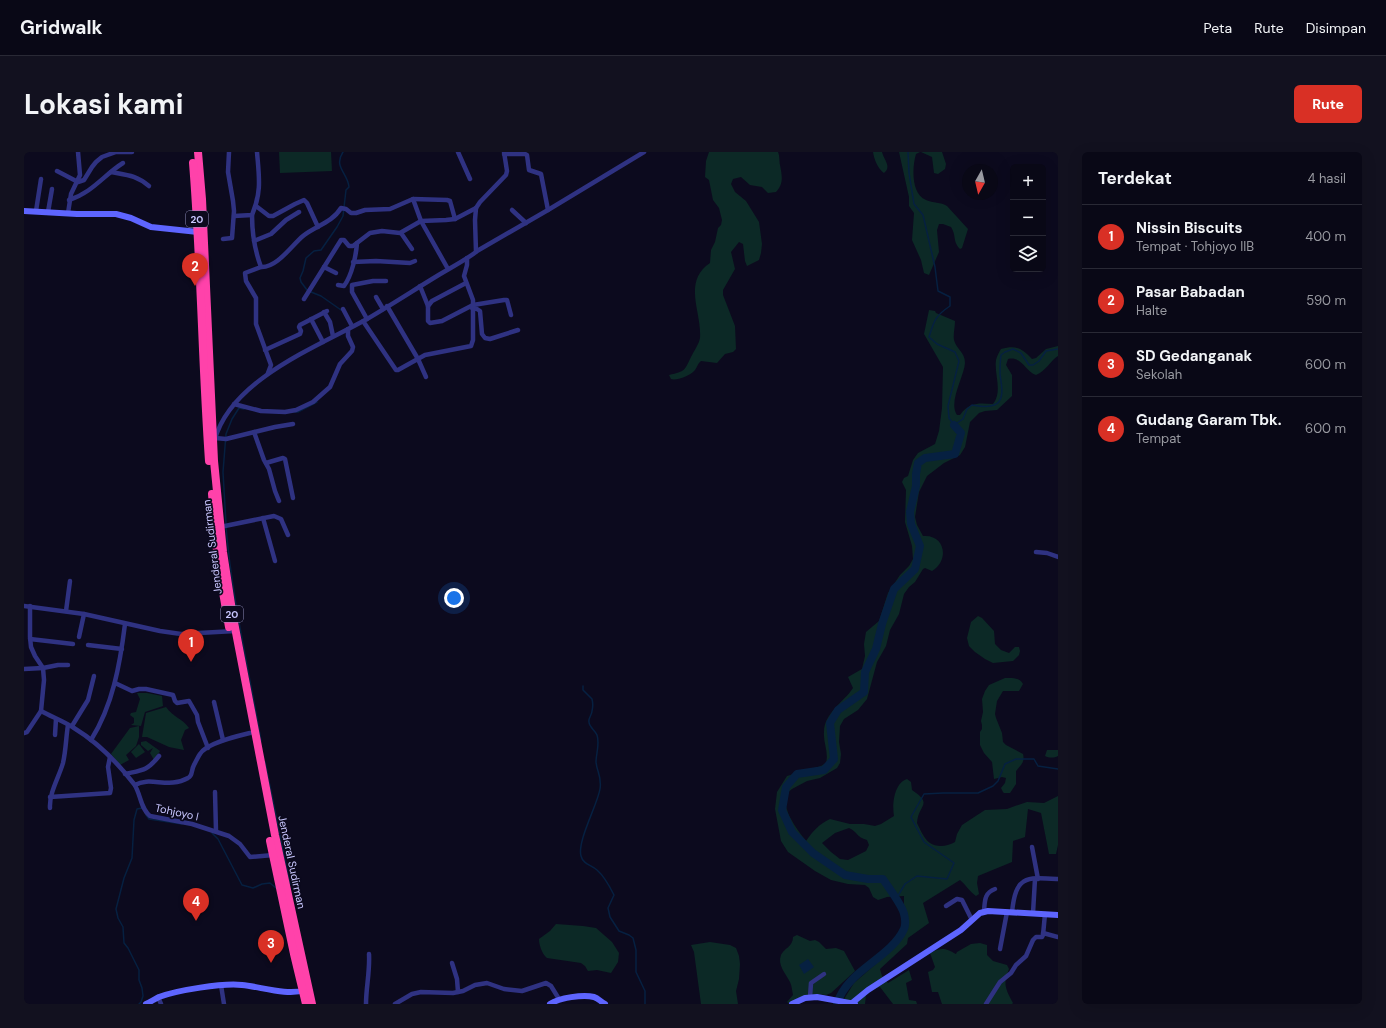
<!DOCTYPE html>
<html lang="id">
<head>
<meta charset="utf-8">
<style>
  :root { --surface:#090816; --page:#12111f; --text:#f1f3f6; --muted:#999aa1; --line:#292935; --accent:#d93025 }
  body { margin:0; font-family:"DM Sans",sans-serif; background:var(--page); color:var(--text) }
  .controls { position:absolute; right:12px; top:12px; display:grid; overflow:hidden; border-radius:6px; box-shadow:0 4px 16px #0002 }
  .controls button { width:36px; height:36px; display:grid; place-items:center; padding:0; border:0; border-bottom:1px solid var(--line); background:var(--surface); color:var(--text); font:20px sans-serif }
  .compass { position:absolute; left:938px; top:12px; width:36px; height:36px; border-radius:50%; background:var(--surface); box-shadow:0 4px 16px #0002; rotate:188deg }
  .you { position:absolute; left:430px; top:446px; width:14px; height:14px; margin:-10px; border:3px solid #fff; border-radius:50%; background:#1a73e8; box-shadow:0 0 0 6px #1a73e833 }
  .badge { display:grid; place-items:center; width:26px; height:26px; border-radius:50%; background:var(--accent); color:#fff; font-size:13px; font-weight:700 }
  .pin { position:absolute; translate:-50% -33px; filter:drop-shadow(0 1px 2px #0008) }
  .pin::after { content:''; position:absolute; top:21px; width:14px; height:12px; background:inherit; clip-path:polygon(0 0,100% 0,50% 100%) }
  .list { margin:0; padding:0; list-style:none }
  h2 { display:flex; justify-content:space-between; align-items:center; height:52px; margin:0; padding:0 16px; font-size:17px }
  h2 small { font-size:13px; font-weight:400; color:var(--muted) }
  .list li { display:grid; grid-template-columns:26px 1fr auto; gap:12px; align-items:center; box-sizing:border-box; height:64px; padding:0 16px; border-top:1px solid var(--line) }
  .list b { display:block; font-size:15px; white-space:nowrap }
  .list p { margin:0; font-size:13px; white-space:nowrap; color:var(--muted) }
  .list em { font-size:13px; font-style:normal; color:var(--muted) }
  .icon { flex:none; width:22px; height:22px; fill:none; stroke:currentColor; stroke-width:2; stroke-linecap:round; stroke-linejoin:round }
  .map { position:relative; flex:none; width:1034px; height:852px; overflow:hidden; border-radius:6px }
  header { display:flex; align-items:center; gap:24px; box-sizing:border-box; height:56px; padding:0 20px; background:var(--surface); border-bottom:1px solid var(--line) }
  header strong { font-size:19px }
  nav { display:flex; gap:22px; margin-inline-start:auto; font-size:14px }
  .intro { display:flex; align-items:center; justify-content:space-between; box-sizing:border-box; height:96px; padding:0 24px }
  h1 { margin:0; font-size:28px }
  .button { padding:10px 18px; border-radius:6px; background:var(--accent); color:#fff; font-size:14px; font-weight:700 }
  main { display:flex; gap:24px; padding:0 24px }
  aside { flex:1; background:var(--surface); border-radius:6px; box-shadow:0 4px 16px #0002 }
  .map>svg:first-child { display:block }
</style>
</head>
<body>
<header>
<strong>Gridwalk</strong>
<nav><a>Peta</a><a>Rute</a><a>Disimpan</a></nav>
</header>
<div class="intro"><h1>Lokasi kami</h1><a class="button">Rute</a></div>
<main>
<div class="map">
<svg width="1034" height="852" viewBox="0 0 1034 852">
  <rect width="100%" height="100%" fill="#0c0a1e"/>
  <!-- green -->
  <g fill="#0c2926" fill-rule="evenodd">
    <path d="M255,0H307L308,19L256,21Z"/>
    <path d="M685,0H754C756,5 755,8 756,13C758,24 760,31 752,40L744,41L738,35L726,33L717,25L709,27L707,32L711,40L722,49L735,70L738,92L737,101L735,108L723,114L721,109L719,92L715,90L707,100L711,117L699,138V143L711,174L712,197L709,200L701,202L693,211L677,209C673,212 673,217 669,220C665,224 652,229 647,227L645,223C662,219 660,219 667,205C670,199 675,192 676,186C678,160 658,130 686,111L687,98L691,90L694,76L697,73L698,68L695,56L689,48L685,28L681,25L682,9Z"/>
    <path d="M849,0H858C860,8 868,15 860,21C854,17 850,7 849,0Z"/>
    <path d="M875,0H896L892,2C888,15 887,42 902,48C909,51 917,50 923,54L944,77L938,96L936,97C928,88 933,85 927,75L919,72H915L913,78L915,100L905,123L900,121L897,108L888,88L890,61L885,54V45Z"/>
    <path d="M897,0H918L922,12L921,17L914,22L910,21L908,5Z"/>
    <path d="M905,158L911,159L912,161L931,169C931,175 929,183 930,188C932,197 941,200 941,211C940,225 924,250 933,263H936C945,250 955,251 969,252C979,239 970,223 972,208C973,204 975,200 977,197C992,193 998,196 1008,207L1012,206L1022,197L1034,194V204C1026,209 1022,219 1012,223C1001,219 998,204 984,207L982,213L988,223V244L973,258L961,259L955,261L946,270L941,295L936,303L920,311L903,324L895,340L891,365L893,373L899,384C921,382 926,408 908,419L901,416L899,417L891,430L885,435L880,442L875,462L866,478L862,494L853,510L843,547L834,558L820,567L816,574L815,590L817,602L816,611L813,616L796,626L783,629L768,637L762,642C758,659 773,677 782,689C789,679 795,672 806,667L826,672H840L851,674L857,672L870,664C868,653 870,631 883,627L887,630L888,638C910,653 894,652 893,671C896,677 900,687 906,691C913,696 925,694 931,690L933,682L938,673L961,658L983,657L991,654L1003,650L1020,651L1034,644V693L1032,702H1025L1017,661L1004,657L1001,685L989,689L988,710L954,724L953,731L955,742L952,744C946,740 942,733 936,728L899,751L905,771L884,786L883,792L856,817L858,824L864,831L885,818L888,828L882,831L885,848L892,849L893,852H869L856,835L852,836L842,843L841,852H817L830,831L861,804L882,778L883,765L880,753V744L863,745L854,748L849,745L845,736L841,733L824,732L807,728L791,719L764,700L757,689L751,657L753,640L763,624L797,614L802,611C805,600 799,591 800,580C800,561 820,550 829,536L824,525L838,517L841,504L840,492L842,480L855,469L864,441L876,423L885,414L889,407L888,394L881,370L882,338L878,330L880,326L884,324L889,308L894,301L911,292L915,279L918,256L919,215L900,182ZM825,676C834,680 832,685 843,688L845,693L842,699L824,708L816,707L807,700L798,691L811,681Z"/>
    <path d="M954,464L958,466L970,479L971,492L977,498L985,501L991,495H995L996,499L995,503L989,509L969,511L961,507L951,500L945,494L943,486L947,470Z"/>
    <path d="M981,526C988,526 995,525 999,532L995,539H979L973,549L971,562L972,566L978,581L979,590L982,593L999,602C1001,610 997,613 992,619V632L986,641H980L979,640L977,636L981,631L982,626L978,625L970,627L968,610L960,601L956,593V580L958,577V573L957,569L959,560L958,547L961,539L965,533Z"/>
    <path d="M113,541H123L138,544L139,554L121,560L117,574L107,573L110,571V566L106,563L107,561L112,560L116,547Z"/>
    <path d="M142,555C149,565 159,567 165,576L161,578L157,588L160,598L145,595L123,585H118L122,561Z"/>
    <path d="M115,574V585L112,594L102,603L105,608L96,613L87,602L106,576Z"/>
    <path d="M122,589L136,599L130,608L126,601L129,596L124,599L117,593V590Z"/>
    <path d="M115,592L121,600L112,606L107,600Z"/>
    <path d="M1023,598H1034V604C1030,606 1025,606 1021,604Z"/>
    <path d="M532,772L559,774L572,776L588,790L595,801L594,810L587,821L573,818L564,819L561,814L557,811L523,806C518,802 515,793 515,787L526,779Z"/>
    <path d="M773,783L786,789L791,788L795,790L802,797L812,796L820,799L831,819L807,841L802,843L793,842L766,852L763,850L769,843C768,839 768,834 766,830C762,822 753,813 757,803C760,796 769,795 769,785Z"/>
    <path d="M686,790L706,793L712,796L715,804L716,812L715,827L712,839L714,852H677L670,800L667,793Z"/>
    <path d="M956,791L963,793V803L969,809L983,813L985,817C979,832 981,836 989,851L988,852H918L914,840H908L904,820L909,818L911,815L906,801C918,795 921,796 932,802L933,800L947,792Z"/>
  </g>
  <!-- water -->
  <path fill="#062041" d="M784,807L790,815L780,822L775,813Z"/>
  <g fill="none" stroke-linecap="round" stroke-linejoin="round">
    <!-- stream -->
    <g stroke="#062041" stroke-width="1.5">
      <path d="M884,0L885,21L890,52L899,63L911,115L914,139L926,145V154C911,164 910,169 905,185L913,192L931,200L935,209L924,254L925,266L930,273L939,267L943,257L948,253C955,254 963,256 970,253C982,249 977,231 976,222C976,216 976,209 977,203L981,200L989,197L997,201L1005,213H1009L1015,209L1022,199L1034,197"/>
      <path d="M283,138L277,130L276,126L279,119L282,106L290,99L297,98L313,75L319,64L322,38L325,35C324,21 309,15 319,0"/>
      <path d="M287,140L297,144L317,158"/>
      <path d="M271,260H274L293,250"/>
      <path d="M202,372L199,320L202,282L208,267L215,256L220,257"/>
      <path d="M202,375C208,448 225,518 237,589"/>
      <path d="M559,534V538L568,547C569,551 569,555 568,559C568,563 564,566 565,570C565,575 571,578 573,583C576,592 572,602 572,610C573,621 578,624 576,637C573,654 553,689 557,704C559,712 567,713 573,718C580,724 586,735 590,743L584,756L586,765L595,779L605,783L609,786L612,798V820L621,839V852"/>
      <path d="M241,610L266,732"/>
      <path d="M122,663L125,667L158,672"/>
      <path d="M188,681L194,687L218,733L229,736L238,732L246,731L252,736"/>
      <path d="M872,747L881,732L893,724L923,727L930,711L900,690L887,665L900,642L919,641H954L969,634L974,629L981,612L992,607H1010L1014,614L1034,617"/>
      <path d="M115,852L117,850L119,844L118,836L115,828V818L104,796L100,791L99,775L94,766L92,757L100,726L108,706L110,668L113,657L118,656"/>
    </g>
    <!-- river -->
    <path stroke="#062041" stroke-width="8" d="M813,852C823,818 866,807 880,777C882,773 881,765 880,762C878,753 864,735 859,727H844L821,723L789,701L768,680L758,658L762,635L773,622L800,618L810,607L806,571L814,558L840,540L841,520L852,497L858,472L870,437L891,417L896,394L887,372L886,360L892,334V322L894,311L901,306L931,302L937,281L930,273"/>
    <!-- street -->
    <g stroke="#2f3282" stroke-width="4.5">
      <path d="M434,0L446,27"/>
      <path d="M480,2H501L503,3L505,18L517,22L524,58"/>
      <path d="M33,19L54,30L60,28L68,15L72,10L78,5L92,0H108"/>
      <path d="M87,20C103,23 112,23 125,34"/>
      <path d="M389,47L423,48L426,49L431,67"/>
      <path d="M45,48C68,41 81,22 99,11"/>
      <path d="M232,54L245,64H249L271,52L280,48L283,51L294,75"/>
      <path d="M488,58L502,71"/>
      <path d="M12,59L17,27"/>
      <path d="M24,60L28,37"/>
      <path d="M44,61L47,42L56,23L54,0"/>
      <path d="M228,63C228,81 231,99 237,115C253,116 268,93 279,84C291,74 308,71 317,56L322,57L327,61H332L341,58L366,57L389,47L397,69L424,117"/>
      <path d="M210,64L228,63C238,39 235,25 233,0"/>
      <path d="M377,81L388,97"/>
      <path d="M199,87L208,86L210,59L209,49L204,20L205,0"/>
      <path d="M230,89L247,82L262,68L275,60"/>
      <path d="M453,99L524,58L620,0"/>
      <path d="M329,110L352,109L386,111L391,109"/>
      <path d="M237,115L221,121L222,129L232,146V172L247,213L244,221"/>
      <path d="M300,115L312,121"/>
      <path d="M314,133L320,134C328,123 332,104 333,91"/>
      <path d="M396,134L404,154V169L406,171L418,169L449,153L480,148H483L487,163"/>
      <path d="M352,145L359,157"/>
      <path d="M280,147L317,88H320L325,94H329L346,81L358,79L376,81L397,69L422,68L431,67L452,56"/>
      <path d="M363,154L394,207L402,225"/>
      <path d="M404,154L408,149L442,131"/>
      <path d="M448,156L453,157L456,159L458,182L461,186L466,187L494,178"/>
      <path d="M319,157L328,174"/>
      <path d="M300,160L306,170L309,184"/>
      <path d="M287,167L299,190"/>
      <path d="M343,167L328,140V133L349,129H362"/>
      <path d="M339,169L372,218H374L401,203L447,194L449,188V148L440,124L443,113V106"/>
      <path d="M241,198L276,182L277,179L275,175L276,173L303,159"/>
      <path d="M210,252L237,259L261,260L272,258L289,250L306,235L316,212L328,199L329,195L324,184V177"/>
      <path d="M230,280L240,308L245,317L251,339L255,349"/>
      <path d="M191,286L202,287L251,275L269,272"/>
      <path d="M191,287C208,227 293,195 343,167C367,153 390,138 413,124C426,116 440,109 452,100L451,68L452,56L456,50L482,23L483,19L480,0"/>
      <path d="M242,311L259,306L261,307L269,346"/>
      <path d="M239,366L251,409"/>
      <path d="M196,375L250,364L257,367L264,383"/>
      <path d="M1012,400L1023,401L1034,405"/>
      <path d="M0,454L60,462L136,479L157,482L211,479"/>
      <path d="M42,459L46,429"/>
      <path d="M55,485L60,462"/>
      <path d="M6,487L49,492"/>
      <path d="M64,493L98,497"/>
      <path d="M0,517L19,516L34,513H44"/>
      <path d="M91,531L108,539L115,537H122L149,543L151,549L153,551L165,549L173,563L174,570L184,596"/>
      <path d="M190,550L199,588"/>
      <path d="M17,559C28,565 39,569 50,576C73,590 93,610 110,632C117,642 116,656 126,664L168,672L205,684L216,692L226,705L249,703"/>
      <path d="M48,574L64,548L70,524"/>
      <path d="M0,581L3,580L17,559L20,528L19,516L11,504L7,495L6,485V454"/>
      <path d="M31,583L32,567"/>
      <path d="M67,588C89,553 96,512 101,472"/>
      <path d="M101,622C119,618 123,619 135,604"/>
      <path d="M111,633C126,624 145,637 164,626C169,624 167,618 170,613C172,609 174,605 176,602C182,591 214,584 226,581"/>
      <path d="M191,640L192,679"/>
      <path d="M26,645L86,641L87,636L84,615L86,605"/>
      <path d="M26,656C25,641 35,625 39,611C42,598 42,585 44,573"/>
      <path d="M1008,695L1014,727"/>
      <path d="M922,754L933,747L938,748L948,768"/>
      <path d="M960,759C961,749 960,741 971,737"/>
      <path d="M988,760C992,724 1001,725 1034,727"/>
      <path d="M1009,761L1011,727"/>
      <path d="M1019,781L1034,785"/>
      <path d="M976,797L983,760"/>
      <path d="M428,811L433,827L434,840"/>
      <path d="M197,833L200,852"/>
      <path d="M134,845L137,852"/>
      <path d="M786,845L787,831L800,822"/>
      <path d="M342,852C342,835 346,820 345,802"/>
      <path d="M371,852L388,842L397,840L429,841L439,839L451,833L463,831L480,837L498,839L522,831L527,834L535,847"/>
      <path d="M962,852L976,830L987,821L992,813L1002,804L1009,788L1012,785H1018L1019,783L1021,762"/>
    </g>
    <!-- secondary -->
    <g stroke="#5e65ff" stroke-width="6">
      <path d="M0,59L53,62H92L107,66L127,75L174,80"/>
      <path d="M828,851L844,838L937,778L956,761L964,759L1034,763"/>
      <path d="M122,852C126,850 131,847 135,845C154,838 198,831 218,833C238,835 262,844 282,838"/>
      <path d="M526,852C535,846 559,842 570,845C574,846 577,850 581,852"/>
      <path d="M768,852L781,846L793,845L831,852"/>
    </g>
    <!-- highway -->
    <g stroke="#ff42aa" stroke-width="8">
      <path d="M174,0L178,47L190,309L199,400L209,465L251,683L288,852"/>
      <path d="M169,11C177,110 178,209 185,309"/>
      <path d="M188,342L194,411L205,475"/>
      <path d="M246,689L270,802L282,852"/>
    </g>
  </g>
  <g text-anchor="middle" stroke-width="3.5" stroke-linejoin="round" paint-order="stroke">
    <!-- shield labels -->
    <g fill="#0c0a1e" stroke="#908ebc" stroke-width="1">
      <rect x="162" y="59" width="22" height="16" rx="3"/>
      <rect x="197" y="454" width="22" height="16" rx="3"/>
    </g>
    <g font-size="10" font-weight="bold" fill="#c9c7ff">
      <text x="173" y="71">20</text>
      <text x="208" y="466">20</text>
    </g>
    <!-- street labels -->
    <g font-size="11" fill="#c9c7ff" stroke="#0c0a1e">
      <text transform="translate(188 395) rotate(-97)" y="4">Jenderal Sudirman</text>
      <text transform="translate(153 660) rotate(12)" y="4">Tohjoyo I</text>
      <text transform="translate(268 710) rotate(78)" y="4">Jenderal Sudirman</text>
    </g>
  </g>
</svg>
<div class="controls">
<button>+</button>
<button>−</button>
<button><svg class="icon" aria-label="layers" viewBox="0 0 24 24"><path d="M12 4l9 5-9 5-9-5zM3 14l9 5 9-5"/></svg></button>
</div>
<svg class="compass" viewBox="-18 -18 36 36"><path d="M0-13l5 13h-10z" fill="#e53935"/><path d="M0 13l5-13h-10z" fill="#999aa1"/></svg>
<div class="you"></div>
<div class="pin badge" style="left:167px;top:510px">1</div>
<div class="pin badge" style="left:171px;top:134px">2</div>
<div class="pin badge" style="left:247px;top:811px">3</div>
<div class="pin badge" style="left:172px;top:769px">4</div>
</div>
<aside>
<h2>Terdekat<small>4 hasil</small></h2>
<ul class="list">
<li><span class="badge">1</span><div><b>Nissin Biscuits</b><p>Tempat · Tohjoyo IIB</p></div><em>400 m</em></li>
<li><span class="badge">2</span><div><b>Pasar Babadan</b><p>Halte</p></div><em>590 m</em></li>
<li><span class="badge">3</span><div><b>SD Gedanganak</b><p>Sekolah</p></div><em>600 m</em></li>
<li><span class="badge">4</span><div><b>Gudang Garam Tbk.</b><p>Tempat</p></div><em>600 m</em></li>
</ul>
</aside>
</main>
</body>
</html>
